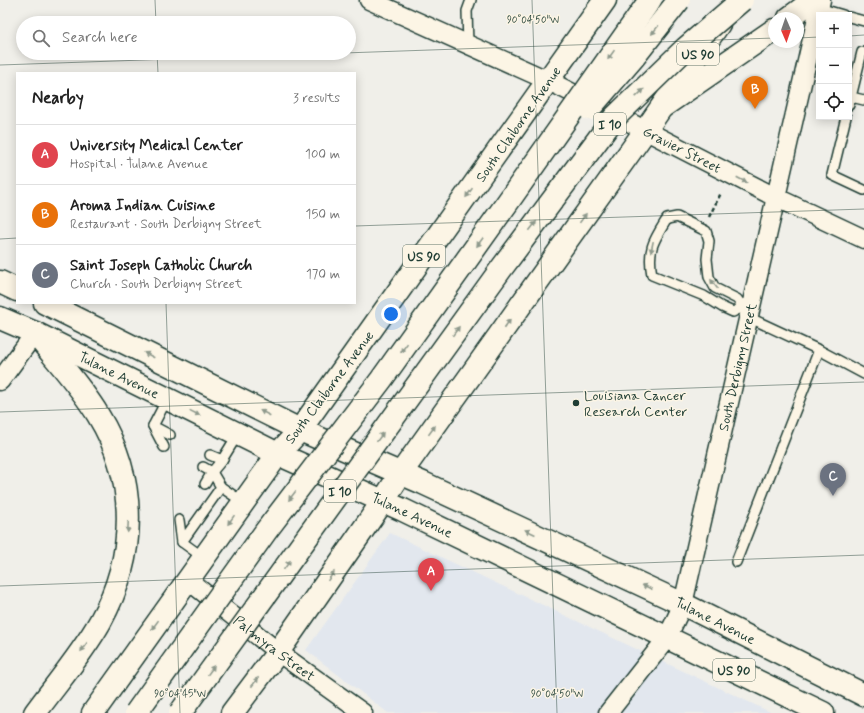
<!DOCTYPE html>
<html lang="en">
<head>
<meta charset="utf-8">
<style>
  :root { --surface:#fff; --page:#f6f6f6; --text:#222; --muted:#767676; --line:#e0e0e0; --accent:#b45309 }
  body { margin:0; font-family:Mynerve,sans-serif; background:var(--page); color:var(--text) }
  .controls { position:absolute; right:12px; top:12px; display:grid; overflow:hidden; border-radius:0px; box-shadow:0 2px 10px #0003 }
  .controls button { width:36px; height:36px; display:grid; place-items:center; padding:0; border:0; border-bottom:1px solid var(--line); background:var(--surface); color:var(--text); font:20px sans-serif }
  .compass { position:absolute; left:768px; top:12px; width:36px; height:36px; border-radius:50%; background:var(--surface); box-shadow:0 2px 10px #0003; rotate:178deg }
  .you { position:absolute; left:391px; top:314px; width:14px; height:14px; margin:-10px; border:3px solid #fff; border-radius:50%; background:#1a73e8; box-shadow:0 0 0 6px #1a73e833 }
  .badge { display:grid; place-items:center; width:26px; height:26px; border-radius:50%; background:var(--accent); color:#fff; font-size:13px; font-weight:700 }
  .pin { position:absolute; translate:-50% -33px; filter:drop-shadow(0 1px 2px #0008) }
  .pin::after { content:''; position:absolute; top:21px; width:14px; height:12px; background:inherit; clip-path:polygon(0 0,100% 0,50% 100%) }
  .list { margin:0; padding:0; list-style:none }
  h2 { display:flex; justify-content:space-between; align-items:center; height:52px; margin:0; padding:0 16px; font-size:17px }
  h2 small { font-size:13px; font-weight:400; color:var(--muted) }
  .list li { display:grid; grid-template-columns:26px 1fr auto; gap:12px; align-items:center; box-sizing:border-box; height:60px; padding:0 16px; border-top:1px solid var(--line) }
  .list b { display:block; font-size:15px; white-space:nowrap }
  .list p { margin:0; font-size:13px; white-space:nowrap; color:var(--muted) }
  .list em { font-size:13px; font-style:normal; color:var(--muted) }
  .icon { flex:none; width:22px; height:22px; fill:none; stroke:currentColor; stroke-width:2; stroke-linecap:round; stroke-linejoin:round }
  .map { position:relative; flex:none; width:864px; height:713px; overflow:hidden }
  .search { position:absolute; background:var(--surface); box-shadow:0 2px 10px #0003; left:16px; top:16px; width:340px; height:44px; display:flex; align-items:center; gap:10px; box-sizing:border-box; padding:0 14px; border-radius:22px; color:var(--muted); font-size:15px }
  .panel { position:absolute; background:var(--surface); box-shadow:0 2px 10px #0003; left:16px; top:72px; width:340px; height:232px; border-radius:0px }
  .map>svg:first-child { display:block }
</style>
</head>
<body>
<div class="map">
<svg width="864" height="713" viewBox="0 0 864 713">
  <rect width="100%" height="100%" fill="#f0efe9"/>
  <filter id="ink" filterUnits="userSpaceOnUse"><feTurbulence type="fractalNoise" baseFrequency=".025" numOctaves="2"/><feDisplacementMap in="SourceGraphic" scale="8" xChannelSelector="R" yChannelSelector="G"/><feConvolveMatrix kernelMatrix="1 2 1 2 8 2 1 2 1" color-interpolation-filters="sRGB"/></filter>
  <g filter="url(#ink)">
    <!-- built -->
    <path fill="#e2e7ee" d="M390,533L772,713H388L306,650Z"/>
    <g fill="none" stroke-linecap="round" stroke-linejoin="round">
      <!-- service casing -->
      <g stroke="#1f3d34" stroke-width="12">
        <g id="service">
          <path d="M819,8L843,15"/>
          <path d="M849,17L864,21"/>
          <path d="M468,45L467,11L471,0"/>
          <path d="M851,97L862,52"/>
          <path d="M849,105L851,97L864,100"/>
          <path d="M846,117L832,175L864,190"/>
          <path d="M743,307L733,312L722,307L704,296L652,275C647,249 654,240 667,219L677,217L706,231L709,241L707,259L709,277L715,288L737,299L743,307L750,310"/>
          <path d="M748,317L819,350L864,374"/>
          <path d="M167,399L153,426L170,435"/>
          <path d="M153,426L164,447"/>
          <path d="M210,455L222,460"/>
          <path d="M203,467L212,472L221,487"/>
          <path d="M205,484L212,472L222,460L238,434"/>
          <path d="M179,520L182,542"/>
          <path d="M204,558L182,542L221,487L243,502"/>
          <path d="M736,562L819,350"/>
        </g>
      </g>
      <!-- minor casing -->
      <g stroke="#1f3d34" stroke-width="21">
        <g id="minor">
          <path id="s1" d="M369,0L549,81L775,197L864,239"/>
          <path d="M0,381L35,333"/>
          <path id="s2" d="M188,580L278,652L363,713"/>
          <path id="s3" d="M608,713L667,638L683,604L821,0"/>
        </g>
      </g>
      <!-- tertiary casing -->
      <g stroke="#1f3d34" stroke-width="25">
        <g id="tertiary">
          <path d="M789,18L804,7L808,0"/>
          <path d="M662,107L774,30"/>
          <path d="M0,282L17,290"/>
          <path d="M45,303L300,430"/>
          <path id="s4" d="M0,318L35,333L278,454"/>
        </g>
      </g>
      <!-- secondary casing -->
      <g stroke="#1f3d34" stroke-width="25">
        <g id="secondary">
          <path d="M93,713L278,454"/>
          <path d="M232,713L278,652L383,501"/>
        </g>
      </g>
      <!-- primary casing -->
      <g stroke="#1f3d34" stroke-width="25">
        <g id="primary">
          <path id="s5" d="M605,0L300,430L278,454L403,510L823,713"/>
          <path id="s6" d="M300,430L423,483L683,604L864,695"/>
          <path d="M383,501L401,473L645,131L719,24"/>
        </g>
      </g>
      <!-- motorway casing -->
      <g stroke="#1f3d34" stroke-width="25">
        <path id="motorway" d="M35,713C57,683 82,654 100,622C137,556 138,480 98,415C80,385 56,360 35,333"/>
      </g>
      <!-- path -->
      <path stroke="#1f3d34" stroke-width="2.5" stroke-dasharray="4 3" stroke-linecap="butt" d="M709,217L721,193"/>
      <!-- service -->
      <use href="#service" stroke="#fcf5e5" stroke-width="9"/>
      <!-- minor -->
      <use href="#minor" stroke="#fcf5e5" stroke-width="18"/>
      <!-- tertiary -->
      <use href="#tertiary" stroke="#fcf5e5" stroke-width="22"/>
      <!-- secondary -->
      <use href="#secondary" stroke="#fcf5e5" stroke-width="22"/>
      <!-- primary -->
      <use href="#primary" stroke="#fcf5e5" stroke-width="22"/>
      <!-- motorway -->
      <use href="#motorway" stroke="#fcf5e5" stroke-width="22"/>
      <!-- motorway-bridge casing -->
      <g stroke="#1f3d34" stroke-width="25" stroke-linecap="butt">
        <g id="motorway-bridge">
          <path d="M589,109L634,57L679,0"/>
          <path d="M136,713L266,531L381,380L510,199L650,0"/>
          <path d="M180,713L501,269L614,118L686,48L742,0"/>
        </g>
      </g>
      <!-- motorway-bridge -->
      <use href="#motorway-bridge" stroke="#fcf5e5" stroke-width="22"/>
    </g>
    <!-- one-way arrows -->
    <defs><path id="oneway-solid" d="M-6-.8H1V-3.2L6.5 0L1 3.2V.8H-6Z"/></defs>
    <g fill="#8e998c">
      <use href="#oneway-solid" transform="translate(655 30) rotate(129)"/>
      <use href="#oneway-solid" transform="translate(611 55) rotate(125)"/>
      <use href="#oneway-solid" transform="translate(640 93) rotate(-44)"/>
      <use href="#oneway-solid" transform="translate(742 180) rotate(27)"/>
      <use href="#oneway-solid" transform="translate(469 193) rotate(125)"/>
      <use href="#oneway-solid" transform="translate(583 218) rotate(-54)"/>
      <use href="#oneway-solid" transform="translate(533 226) rotate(-53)"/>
      <use href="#oneway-solid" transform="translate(480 242) rotate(126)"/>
      <use href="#oneway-solid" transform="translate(652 247) rotate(102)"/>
      <use href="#oneway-solid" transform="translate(714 284) rotate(-127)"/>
      <use href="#oneway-solid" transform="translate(507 324) rotate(-54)"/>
      <use href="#oneway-solid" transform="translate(456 331) rotate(-54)"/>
      <use href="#oneway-solid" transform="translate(404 348) rotate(126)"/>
      <use href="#oneway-solid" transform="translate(149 355) rotate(-153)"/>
      <use href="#oneway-solid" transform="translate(195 413) rotate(26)"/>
      <use href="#oneway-solid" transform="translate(265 413) rotate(-153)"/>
      <use href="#oneway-solid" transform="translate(432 430) rotate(-54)"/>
      <use href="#oneway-solid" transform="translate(380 437) rotate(-54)"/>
      <use href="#oneway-solid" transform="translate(292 496) rotate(127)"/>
      <use href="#oneway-solid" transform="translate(231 520) rotate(125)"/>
      <use href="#oneway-solid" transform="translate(128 527) rotate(93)"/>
      <use href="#oneway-solid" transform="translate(530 532) rotate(-155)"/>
      <use href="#oneway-solid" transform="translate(287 565) rotate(-54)"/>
      <use href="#oneway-solid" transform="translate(331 576) rotate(-55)"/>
      <use href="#oneway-solid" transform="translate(647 587) rotate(-155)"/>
      <use href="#oneway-solid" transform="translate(155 625) rotate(126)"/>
      <use href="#oneway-solid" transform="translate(84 647) rotate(125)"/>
      <use href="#oneway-solid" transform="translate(211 670) rotate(-54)"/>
      <use href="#oneway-solid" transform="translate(255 682) rotate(-53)"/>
    </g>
  </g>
  <!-- ticks -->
  <path fill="none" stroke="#1f3d34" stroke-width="1" stroke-opacity="0.45" d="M155,0L156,23M532,0L557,713M849,36L864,35M798,38L819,37M157,53L158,73M0,65L774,38M355,226L864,209M0,239L17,238M166,303L180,713M0,412L864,382M0,586L864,555"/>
  <!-- markers -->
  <circle fill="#1f3d34" stroke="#fcf5e5" stroke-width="1.5" cx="576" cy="403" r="4"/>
  <g text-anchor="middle" stroke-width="3" stroke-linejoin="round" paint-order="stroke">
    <!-- shield labels -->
    <g fill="#fcf5e5" stroke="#617469" stroke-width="1">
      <rect x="677" y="43" width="42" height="22" rx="3"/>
      <rect x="594" y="113" width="32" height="22" rx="3"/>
      <rect x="403" y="245" width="42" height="22" rx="3"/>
      <rect x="324" y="480" width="32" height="22" rx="3"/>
      <rect x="713" y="659" width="42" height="22" rx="3"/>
    </g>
    <g font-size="13" font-weight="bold" fill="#1f3d34">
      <text x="698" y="59">US 90</text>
      <text x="610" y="129">I 10</text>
      <text x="424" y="261">US 90</text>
      <text x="340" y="496">I 10</text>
      <text x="734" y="675">US 90</text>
    </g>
    <!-- street labels -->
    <g font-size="14" fill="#1f3d34" stroke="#fcf5e5">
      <text transform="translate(518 124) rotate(-55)" y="5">South Claiborne Avenue</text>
      <text dy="5" stroke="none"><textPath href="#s1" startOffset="347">Gravier Street</textPath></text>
      <text dy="5" stroke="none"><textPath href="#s3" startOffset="376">South Derbigny Street</textPath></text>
      <text dy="5" stroke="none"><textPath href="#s4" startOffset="132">Tulane Avenue</textPath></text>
      <text transform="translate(329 387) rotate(-53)" y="5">South Claiborne Avenue</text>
      <text dy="5" stroke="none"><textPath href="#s5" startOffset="707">Tulane Avenue</textPath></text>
      <text dy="5" stroke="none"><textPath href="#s6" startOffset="457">Tulane Avenue</textPath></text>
      <text dy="5" stroke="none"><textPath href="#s2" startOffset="110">Palmyra Street</textPath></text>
    </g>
    <!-- poi labels -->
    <g font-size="14" fill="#1f3d34" stroke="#fcf5e5" text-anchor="start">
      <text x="584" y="400">Louisiana Cancer<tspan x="584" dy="16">Research Center</tspan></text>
    </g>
  </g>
  <g font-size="10" text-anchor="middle" fill="#1f3d34" stroke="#fcf5e5" stroke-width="3" stroke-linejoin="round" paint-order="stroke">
    <text x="533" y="23">90°04'50"W</text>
    <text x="180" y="697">90°04'45"W</text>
    <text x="557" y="697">90°04'50"W</text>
  </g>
</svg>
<div class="controls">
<button>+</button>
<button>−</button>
<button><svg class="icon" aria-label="locate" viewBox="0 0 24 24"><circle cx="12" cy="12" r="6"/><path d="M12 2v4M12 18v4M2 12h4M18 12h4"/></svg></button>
</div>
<svg class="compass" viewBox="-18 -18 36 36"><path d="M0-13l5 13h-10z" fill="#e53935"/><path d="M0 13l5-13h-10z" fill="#767676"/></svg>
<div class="you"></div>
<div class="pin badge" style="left:431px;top:591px;background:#e0444e">A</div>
<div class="pin badge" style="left:755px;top:109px;background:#e8710a">B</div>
<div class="pin badge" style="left:833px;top:496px;background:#6b7280">C</div>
<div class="search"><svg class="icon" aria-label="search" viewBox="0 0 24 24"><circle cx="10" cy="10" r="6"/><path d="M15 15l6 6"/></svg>Search here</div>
<section class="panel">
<h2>Nearby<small>3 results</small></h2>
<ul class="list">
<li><span class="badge" style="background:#e0444e">A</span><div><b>University Medical Center</b><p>Hospital · Tulane Avenue</p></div><em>100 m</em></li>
<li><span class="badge" style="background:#e8710a">B</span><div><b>Aroma Indian Cuisine</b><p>Restaurant · South Derbigny Street</p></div><em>150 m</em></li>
<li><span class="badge" style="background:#6b7280">C</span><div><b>Saint Joseph Catholic Church</b><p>Church · South Derbigny Street</p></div><em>170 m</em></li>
</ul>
</section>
</div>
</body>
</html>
